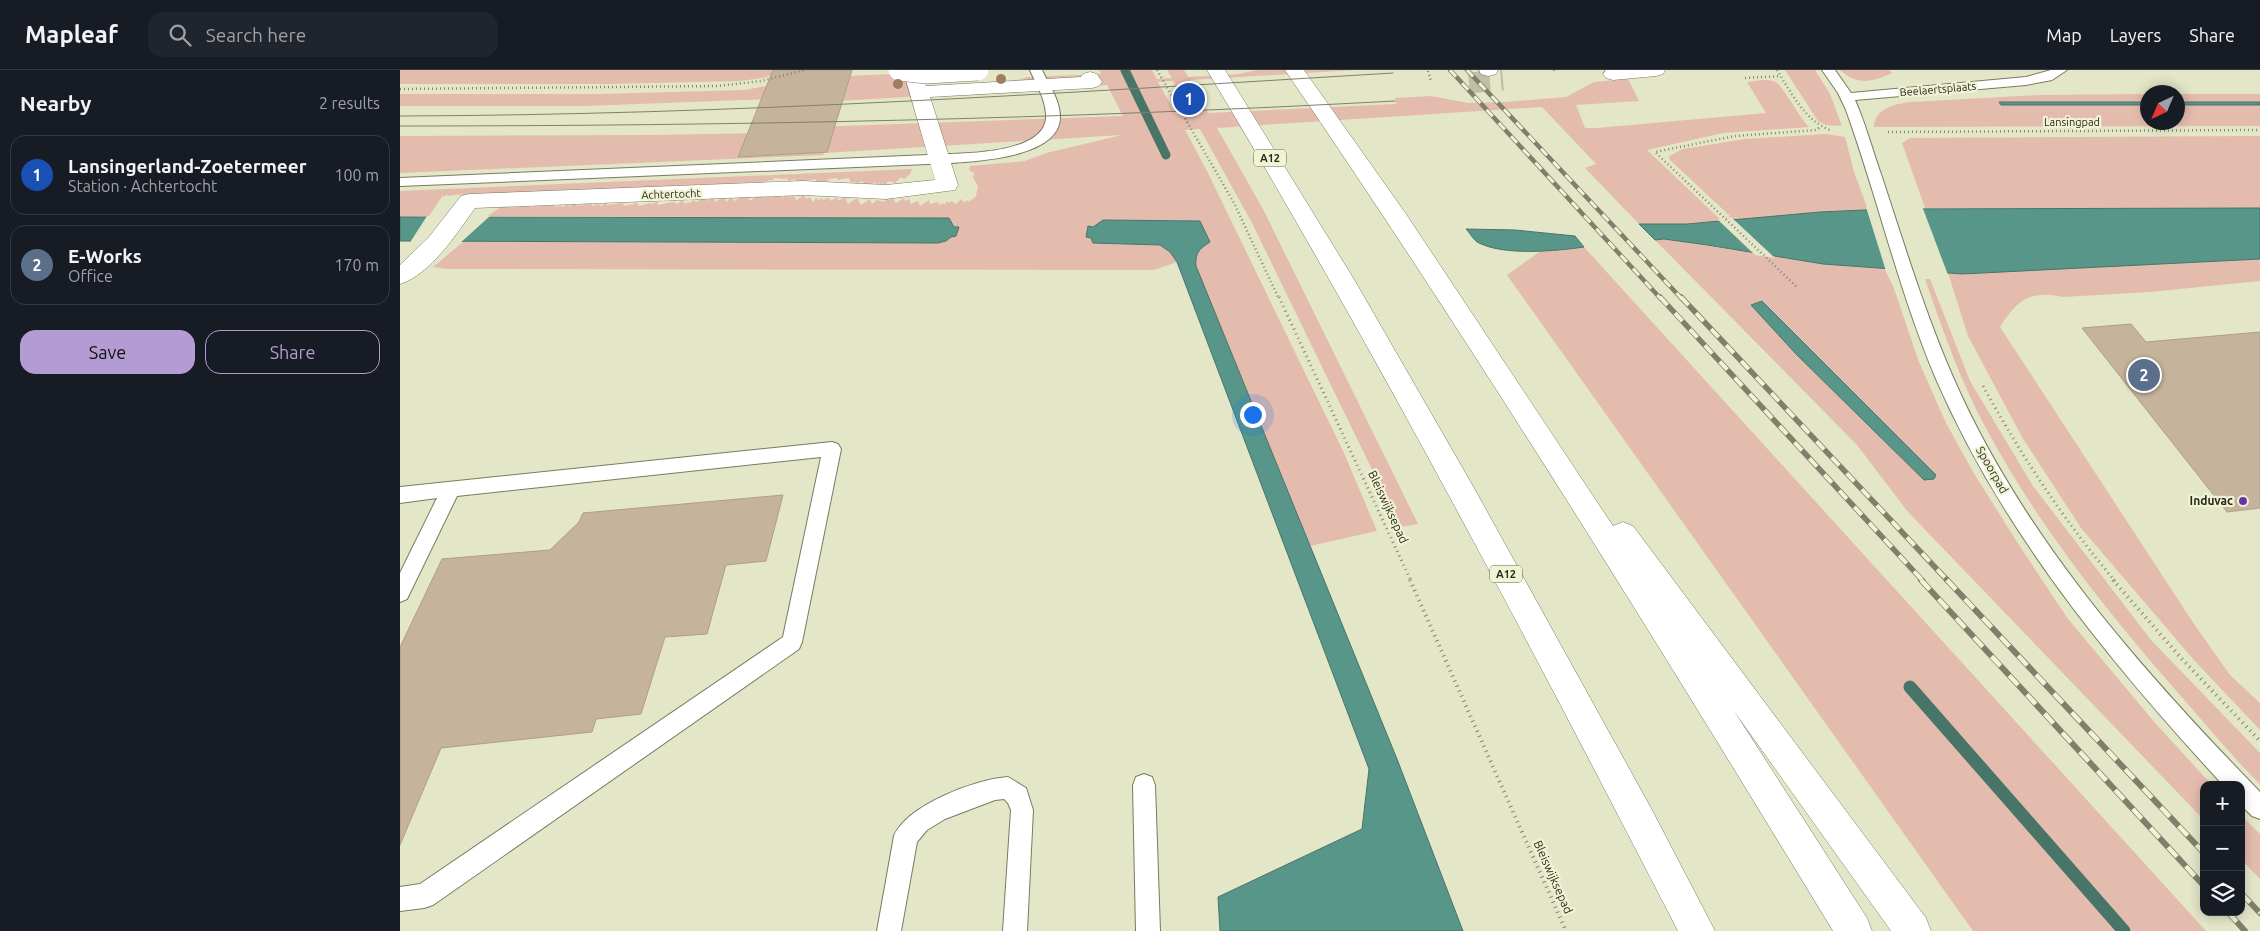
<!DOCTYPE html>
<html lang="en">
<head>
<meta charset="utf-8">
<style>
  :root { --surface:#171b24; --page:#20242c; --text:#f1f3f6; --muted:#9ea1a6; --line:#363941; --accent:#b39cd3 }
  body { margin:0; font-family:Ubuntu,sans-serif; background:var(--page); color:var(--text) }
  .controls { position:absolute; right:15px; bottom:15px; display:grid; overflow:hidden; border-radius:10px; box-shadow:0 2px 12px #0003 }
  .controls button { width:45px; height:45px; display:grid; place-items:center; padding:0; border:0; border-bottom:1px solid var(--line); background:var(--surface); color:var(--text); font:25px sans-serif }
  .compass { position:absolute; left:1740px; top:15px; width:45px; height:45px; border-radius:50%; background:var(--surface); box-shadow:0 2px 12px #0003; rotate:224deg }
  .you { position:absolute; left:852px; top:344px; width:18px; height:18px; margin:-12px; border:4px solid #fff; border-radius:50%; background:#1a73e8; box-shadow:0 0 0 8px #1a73e833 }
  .badge { display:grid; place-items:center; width:32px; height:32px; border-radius:50%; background:var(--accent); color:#fff; font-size:16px; font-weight:700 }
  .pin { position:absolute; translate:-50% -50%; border:2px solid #fff; box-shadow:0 1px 5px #0006 }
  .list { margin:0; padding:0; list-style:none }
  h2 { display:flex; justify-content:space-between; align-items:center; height:65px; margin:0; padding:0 20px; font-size:21px }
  h2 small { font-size:16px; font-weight:400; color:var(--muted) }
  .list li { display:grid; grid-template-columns:32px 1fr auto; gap:15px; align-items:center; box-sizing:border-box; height:80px; margin:0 10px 10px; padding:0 10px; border:1px solid var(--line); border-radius:15px }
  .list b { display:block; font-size:19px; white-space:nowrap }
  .list p { margin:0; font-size:16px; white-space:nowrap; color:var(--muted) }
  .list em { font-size:16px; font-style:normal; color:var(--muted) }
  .actions { display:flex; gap:10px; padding:15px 20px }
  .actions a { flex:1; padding:11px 0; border:1px solid var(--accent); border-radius:15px; text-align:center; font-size:18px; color:var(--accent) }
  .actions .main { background:var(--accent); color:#111 }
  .icon { flex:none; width:28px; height:28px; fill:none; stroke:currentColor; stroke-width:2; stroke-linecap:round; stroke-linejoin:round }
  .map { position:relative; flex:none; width:1860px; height:861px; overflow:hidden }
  header { display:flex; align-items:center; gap:30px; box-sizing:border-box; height:70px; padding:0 25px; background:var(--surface); border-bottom:1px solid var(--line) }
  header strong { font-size:24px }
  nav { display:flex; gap:28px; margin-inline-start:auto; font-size:18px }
  .search { width:350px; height:45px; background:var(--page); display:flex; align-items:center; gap:12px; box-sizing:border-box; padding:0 18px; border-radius:15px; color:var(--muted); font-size:19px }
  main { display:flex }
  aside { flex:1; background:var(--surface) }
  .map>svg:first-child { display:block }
</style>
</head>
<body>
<header>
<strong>Mapleaf</strong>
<div class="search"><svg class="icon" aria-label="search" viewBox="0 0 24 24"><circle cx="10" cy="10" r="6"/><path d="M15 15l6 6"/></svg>Search here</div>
<nav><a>Map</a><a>Layers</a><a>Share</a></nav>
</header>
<main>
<aside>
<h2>Nearby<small>2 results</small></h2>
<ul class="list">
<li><span class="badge" style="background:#1a4fb4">1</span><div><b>Lansingerland-Zoetermeer</b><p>Station · Achtertocht</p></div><em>100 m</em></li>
<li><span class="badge" style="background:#5c6f8a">2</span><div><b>E-Works</b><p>Office</p></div><em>170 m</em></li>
</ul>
<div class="actions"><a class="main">Save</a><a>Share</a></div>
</aside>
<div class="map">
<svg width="1860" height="861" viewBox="0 0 1860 861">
  <rect width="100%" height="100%" fill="#e4e6c8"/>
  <!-- green -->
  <g fill="#e3bcad" fill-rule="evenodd">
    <path d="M0,0H390L363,8L340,11L209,14H0Z"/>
    <path d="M418,0L447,6L495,4L525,16L609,12L628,7L701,4L699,0H752L757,9L772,8L767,0H784L788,7L839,4L857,0H956L790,10L808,43L996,34L995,28L1031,26L1068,33L1106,32L1166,27L1194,12L1228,9L1239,31L1176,35L1185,58H1197L1366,43L1347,12C1356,11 1368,8 1375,12C1383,15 1399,48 1409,57L1323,63L1247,80L1320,149L1330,146L1270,90L1269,86L1283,79L1345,69L1426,64L1445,67L1454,102L1468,140L1287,154H1239L1185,98L1196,94L1142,37L817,58L863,139L1018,454L1000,457L852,153L800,59L785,60L807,101L944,383L977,461L910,476L796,196V185L802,176L785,150H703L693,157L743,174L760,175L770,182L777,192L754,200L47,199L33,197L63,172L546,171L551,167L554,157L549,148L88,146L102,136H104L103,138L108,136L107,138L111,136L112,138L113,136L116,137L126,135L127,137L129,135H131L130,137L139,135V136L146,134L145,136L148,134L150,136L154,134V137L158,136V137L160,135L163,137L169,133V137L175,133L177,136L181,135V136L186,133L188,134L192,132V136L198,134L201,136L207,132V135L223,133L224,136L232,134L231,136L236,132L239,136L251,133V135L257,131L258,135L272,132L278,134L282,130L285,134L289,132L290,133L293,130L296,132L304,128L307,131L313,127L315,132L324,127L326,132L331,128L335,131L341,126L344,128L347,126L350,131L357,126L359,127L360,125L362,127L370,125L371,128L376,125L378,126L381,125L382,128L388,124L389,127L392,126L395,127L396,131L403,125L406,129L410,127L413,132L416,128L418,130L422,128V130L429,128L431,131L437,127L438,131L445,127L448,134L457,128L461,135L470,129L472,134L477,130L484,132L487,128L489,130L492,128L496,133L504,128L505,131L509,129L511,134L518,131L520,136L529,130L530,134L538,132L539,135L543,133L544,135L547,131L550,133L551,131L556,134L561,129L564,132L568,130L569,132L576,126L578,116L573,108L574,103L569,100L570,96L625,91L646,83L722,65L424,83L423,85L0,103V66L252,65L414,62L415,57L723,46L707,15L423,32L424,27L185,36H0V24H200L345,20L376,14ZM773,11L791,43V44H776L758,12Z"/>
    <path d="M1385,0H1415L1430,24L1442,56L1426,55L1418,51Z"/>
    <path d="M1440,0H1489L1492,3C1472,12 1458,16 1440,0Z"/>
    <path d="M1747,24V32H1599L1601,35H1747L1748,52H1778V35H1860V56L1474,57C1475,38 1495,34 1511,32L1639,25Z"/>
    <rect x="1778" y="24" width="82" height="8"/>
    <path d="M1860,66V138H1525L1502,73L1510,68Z"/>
    <path d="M512,99L510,104L504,109L501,107L495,113L489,111L485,115L482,113L481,115L479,113L476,115L475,112L467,116L462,111L456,114L455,111L453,113L450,111L449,108L437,110L438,108L429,109L426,112L423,111L416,113V109L397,112L395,109L388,111L387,107L385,109L375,108L371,111L369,110L365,113L364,111L361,113L359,112L358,113L348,112L345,114L344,112L339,114L338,113L330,115L329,113L328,115L327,113L324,115L314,114L304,116V114L300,116V114L285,117L284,115L283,117L282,115L279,117L277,115L268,117L266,116L262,118L263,116L244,118L243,117L242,118L232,117L230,119H191L172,121L173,119L157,122V120C148,126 138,117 127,123L126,122L125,123L122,122L112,124L113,122L100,124V122L98,124L96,123L95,125L88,123L87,125L85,123L83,125L70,124L62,126V124L58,126L59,124L49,126L47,125L43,127V125L29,146L0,147V121Z"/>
    <path d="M1264,169L1423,194L1484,198L1493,216L1519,292L1546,353L1573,402L1619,475L1668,549L1756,654L1812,715H1804V750L1508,442L1457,375L1255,170ZM1363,231L1536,405L1352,235Z"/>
    <path d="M1184,177L1806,861H1573L1107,205L1142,180Z"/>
    <path d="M1860,189V211L1750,222L1663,227C1630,220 1617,230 1600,257L1794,554L1830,605L1860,633V660L1793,589L1681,458L1622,367L1568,266L1548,203Z"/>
    <path d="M1525,209H1530L1570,311L1633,416L1751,570L1860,683V714C1831,686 1806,654 1779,624C1708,543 1640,458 1588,362C1561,313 1543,261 1525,209Z"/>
    <path d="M1841,745L1860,764V809L1841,789Z"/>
  </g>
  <!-- water -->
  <g fill="#579689" stroke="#497569">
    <path d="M1599,32H1747L1748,35H1601Z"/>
    <rect x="1778" y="32" width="82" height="3"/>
    <path d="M1860,138V189L1562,204L1423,194L1307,175L1264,169L1255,170L1239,154H1287L1420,142L1486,139Z"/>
    <path d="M0,147L549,148L554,157H559L556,166L551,167L546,171L538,173L0,171Z"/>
    <path d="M703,150L800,151L810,172C799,179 795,183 796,196L997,689L1063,861H820L818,827L962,759L969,699L777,192L770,182L760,175L693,173L691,168L686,167L688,156L693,157Z"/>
    <path d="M1066,159L1115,160L1175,166L1184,177C1156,181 1105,186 1079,173C1074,171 1070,163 1066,159Z"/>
    <path d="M1362,231L1536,405L1534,409L1524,410L1396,284L1351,235Z"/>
  </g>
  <!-- pier -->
  <g fill="#e4e6c8">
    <path d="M1522,136L1548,205L1486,201L1466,137Z"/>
    <path d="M27,146H90L59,174H9Z"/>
    <path d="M1331,147L1375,188L1355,185L1317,149Z"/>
  </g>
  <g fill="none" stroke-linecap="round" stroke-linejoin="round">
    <!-- stream-far1 -->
    <path stroke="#497569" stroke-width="9" d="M725,0L766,85"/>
    <!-- stream -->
    <path stroke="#497569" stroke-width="13" d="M1510,617L1724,861"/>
  </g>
  <!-- building -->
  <g fill="#c5b49b" stroke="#af9e86">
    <path d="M373,0H452L427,82L338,87Z"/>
    <path d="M1731,254L1746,272L1860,262V438L1827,442L1682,258Z"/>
    <path d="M383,425L366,491L326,495L307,564L265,567L241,644L196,649L192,662L41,678L0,775V577L42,489L150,480L179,452L183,443Z"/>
  </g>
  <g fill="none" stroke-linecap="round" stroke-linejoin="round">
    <!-- pedestrian-tunnel -->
    <path stroke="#bec0a6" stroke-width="21" stroke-dasharray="21 11" stroke-linecap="butt" d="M1069,13L1103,10"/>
    <!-- service casing -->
    <g stroke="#797b60" stroke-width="2">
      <g id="service">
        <path d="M630,0H642C649,15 660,30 660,47C660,87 579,91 551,93L0,116V108L551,84C576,83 649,81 646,44C645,28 636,14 630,0Z"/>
        <path d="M1422,0H1435L1451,23L1626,7L1651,0H1667L1652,10L1626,15L1455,30C1466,55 1473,82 1482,107C1504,174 1525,243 1553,307C1622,466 1741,599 1860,722V749L1852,746L1841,735V715H1823C1710,592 1603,463 1536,309C1499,222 1478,129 1446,40L1438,23Z"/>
        <path d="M432,372L438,374L441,379L402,572L399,579L33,835L24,838L0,841V817L20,814L383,567L421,387L57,426L7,529L0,532V503L37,428L0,433V417Z"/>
        <path d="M744,704L752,707L755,715L760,861H736L733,715L736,707Z"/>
        <path d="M608,707L626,718L633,740L627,861H603L611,740L608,733L604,729L595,730L545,749L527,760L517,772L501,861H477L494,766C507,735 576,709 608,707Z"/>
      </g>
    </g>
    <!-- pedestrian casing -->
    <g stroke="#797b60" stroke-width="1">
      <g id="pedestrian">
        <path d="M503,0H521L526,16L681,7L683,4L690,2L697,4L702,12L699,16L692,18L530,27L558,115L555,120L486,129L403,125L75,138C58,162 30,205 0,214V195L29,167L61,126L69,124L403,111L486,115L535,110Z"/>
        <path d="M1079,0H1098L1096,4L1088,6L1081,4Z"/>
        <path d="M1206,0H1265L1263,4L1256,6L1213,10L1206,8L1203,4Z"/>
      </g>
    </g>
    <!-- motorway casing -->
    <g stroke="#797b60" stroke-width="1">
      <g id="motorway">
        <path d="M807,0H825L955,211L1074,418L1252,740L1315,861H1278C1128,570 976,281 807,0Z"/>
        <path d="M885,0H904L1006,144L1213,456L1223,452L1233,456L1526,848L1531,861H1491L1334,641L1467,848L1472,861H1433C1256,570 1077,281 885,0Z"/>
      </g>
    </g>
    <!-- path-far2 -->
    <g stroke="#848571" stroke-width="2.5" stroke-dasharray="1 3" stroke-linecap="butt">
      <path d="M757,0L834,133L879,229"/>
      <path d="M1154,0L1155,3"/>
      <path d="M1377,0C1392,24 1404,50 1432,61"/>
      <path d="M1028,1L1031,11"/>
      <path d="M1345,8L1381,6"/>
      <path d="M0,19L318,16L361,11L405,0"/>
      <path d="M1488,62L1860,60"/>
      <path d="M1396,216L1255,82L1335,66L1416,60L1420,57"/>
    </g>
    <!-- path-far1 -->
    <g stroke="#848571" stroke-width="3" stroke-dasharray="1 4" stroke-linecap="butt">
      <path d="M879,227L1011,511"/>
      <path d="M1583,316C1621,385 1664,451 1715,511"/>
    </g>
    <!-- path -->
    <g stroke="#848571" stroke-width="4" stroke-dasharray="1 4.5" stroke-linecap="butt">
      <path d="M1010,510L1166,861"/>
      <path d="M1713,510L1782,589L1860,671"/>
    </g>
    <!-- service -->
    <use href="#service" fill="#fff" fill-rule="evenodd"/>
    <!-- pedestrian -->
    <use href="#pedestrian" fill="#fff" fill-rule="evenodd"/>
    <!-- motorway -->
    <use href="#motorway" fill="#fff" fill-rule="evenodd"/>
    <!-- tram -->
    <g stroke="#7f806c" stroke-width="1">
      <path d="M0,46C332,45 662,23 993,3"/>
      <path d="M0,56C332,56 663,49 995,31"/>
    </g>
    <!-- rail-far2 casing -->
    <g stroke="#7f806c" stroke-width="4.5">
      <g id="rail-far2">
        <path d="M1050,0L1261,229"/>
        <path d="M1067,0L1282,229"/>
      </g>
    </g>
    <!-- rail-far1 casing -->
    <g stroke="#7f806c" stroke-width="5.5">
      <g id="rail-far1">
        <path d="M1260,227L1523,511"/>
        <path d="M1281,227L1548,511"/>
      </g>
    </g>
    <!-- rail casing -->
    <g stroke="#7f806c" stroke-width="6">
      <g id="rail">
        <path d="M1521,510L1804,816"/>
        <path d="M1547,510L1804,783"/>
        <path d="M1841,823L1860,843"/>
        <path d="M1828,842L1845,861"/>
      </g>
    </g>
    <!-- rail-far2 -->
    <use href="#rail-far2" stroke="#f1f3d5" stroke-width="3" stroke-dasharray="9" stroke-linecap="butt"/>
    <!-- rail-far1 -->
    <use href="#rail-far1" stroke="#f1f3d5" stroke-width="4" stroke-dasharray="11" stroke-linecap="butt"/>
    <!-- rail -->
    <use href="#rail" stroke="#f1f3d5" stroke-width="4.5" stroke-dasharray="13" stroke-linecap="butt"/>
    <!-- pedestrian-bridge casing -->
    <g stroke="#797b60" stroke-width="22" stroke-linecap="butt">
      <path id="pedestrian-bridge" d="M499,0L526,3L578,0"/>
    </g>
    <!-- pedestrian-bridge -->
    <use href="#pedestrian-bridge" stroke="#fff" stroke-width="21"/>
  </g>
  <!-- trees -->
  <g fill="#9f7e60">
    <circle cx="601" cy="9" r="5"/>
    <circle cx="498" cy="14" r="5"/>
  </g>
  <!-- markers -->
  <circle fill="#6731a8" stroke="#f1f3d5" stroke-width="2" cx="1843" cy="431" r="5"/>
  <g text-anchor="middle" stroke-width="4.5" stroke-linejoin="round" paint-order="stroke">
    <!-- far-street labels -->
    <g font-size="11" fill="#28291e" stroke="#f1f3d5">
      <text transform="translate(1538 19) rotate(-5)" y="4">Beelaertsplaats</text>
      <text x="1672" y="56">Lansingpad</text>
      <text transform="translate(271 124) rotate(-2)" y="4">Achtertocht</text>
    </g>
    <!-- shield labels -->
    <g fill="#f1f3d5" stroke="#646655" stroke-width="1">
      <rect x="854" y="79.5" width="32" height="17" rx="4"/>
      <rect x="1090" y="495.5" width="32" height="17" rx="4"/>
    </g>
    <g font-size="11" font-weight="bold" fill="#28291e">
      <text x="870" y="92">A12</text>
      <text x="1106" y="508">A12</text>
    </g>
    <!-- street labels -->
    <g font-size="12" fill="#28291e" stroke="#f1f3d5">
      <text transform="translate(1592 400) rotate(60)" y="4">Spoorpad</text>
      <text transform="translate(988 437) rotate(65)" y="4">Bleiswijksepad</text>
      <text transform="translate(1153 807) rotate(66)" y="4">Bleiswijksepad</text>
    </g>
    <!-- poi labels -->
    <g font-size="12" font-weight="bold" fill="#28291e" stroke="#f1f3d5" text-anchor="end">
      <text x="1833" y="435">Induvac</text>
    </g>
  </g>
</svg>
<div class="controls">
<button>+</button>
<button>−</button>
<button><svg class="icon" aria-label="layers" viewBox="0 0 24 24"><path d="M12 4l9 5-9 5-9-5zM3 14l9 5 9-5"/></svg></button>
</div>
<svg class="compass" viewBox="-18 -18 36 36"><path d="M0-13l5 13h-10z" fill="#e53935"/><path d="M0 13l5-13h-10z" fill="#9ea1a6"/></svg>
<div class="you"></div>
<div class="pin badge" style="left:789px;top:29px;background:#1a4fb4">1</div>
<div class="pin badge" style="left:1744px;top:305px;background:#5c6f8a">2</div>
</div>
</main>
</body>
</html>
